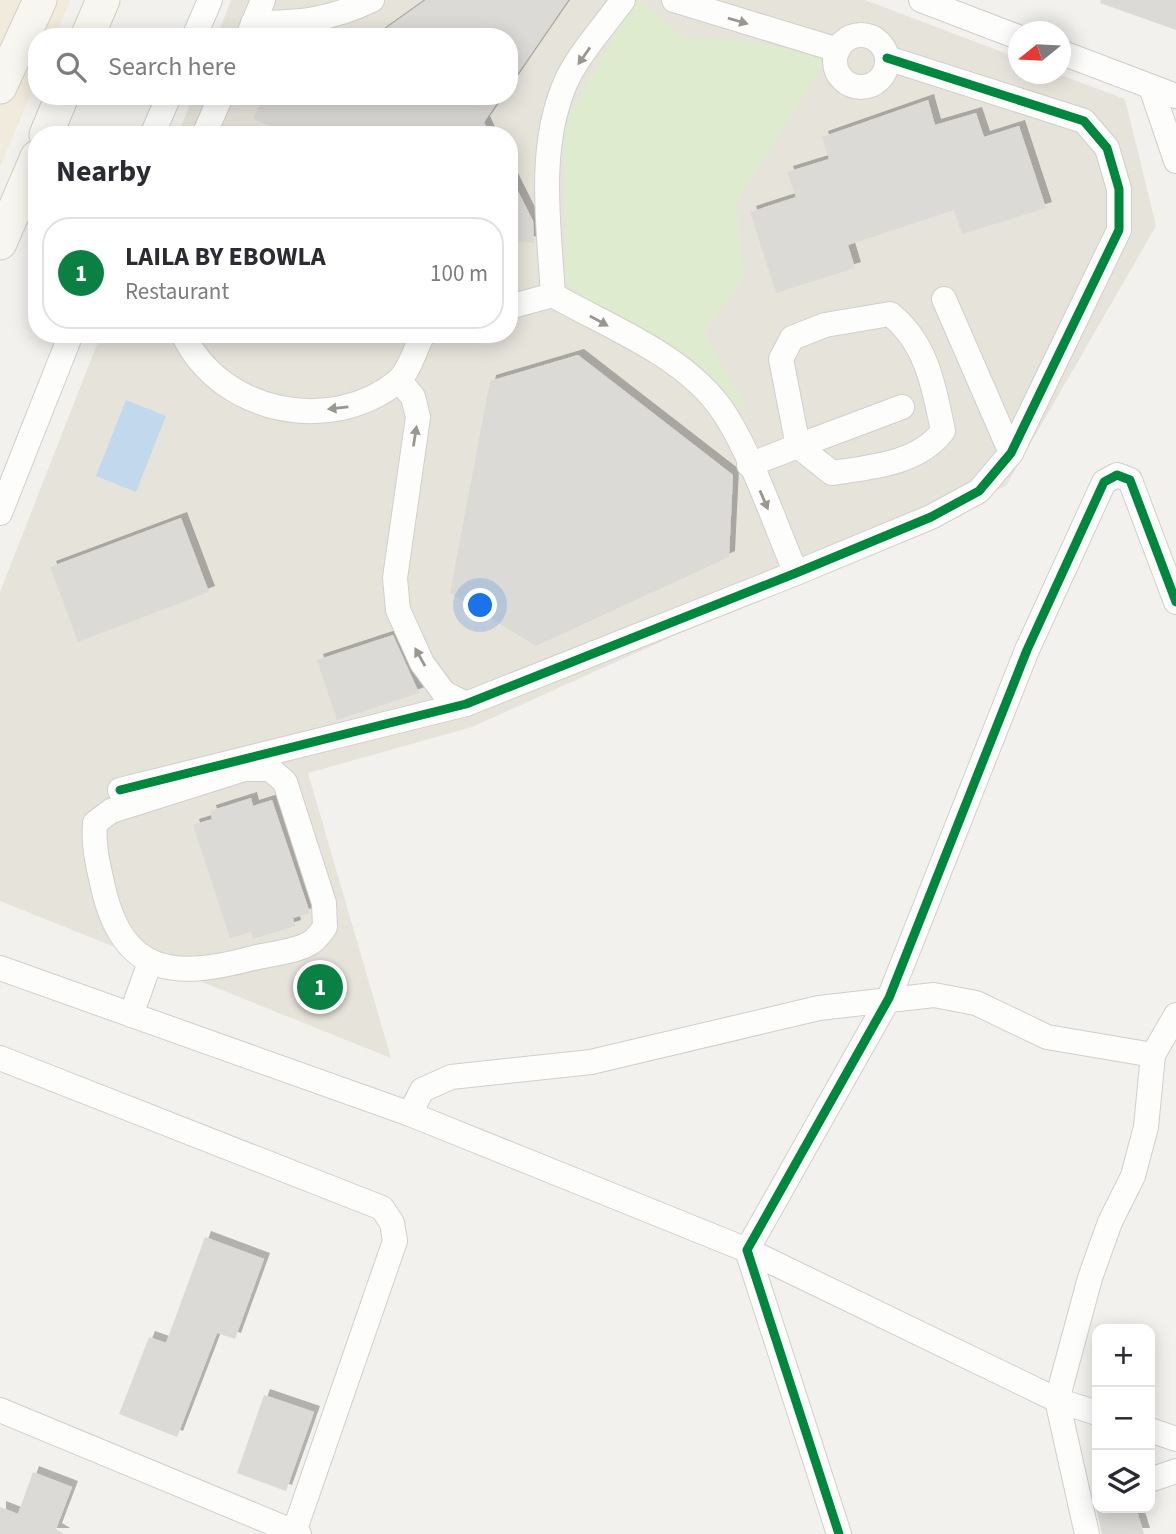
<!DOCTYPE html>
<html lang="en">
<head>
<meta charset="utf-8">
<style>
  :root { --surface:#fff; --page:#f7f7f7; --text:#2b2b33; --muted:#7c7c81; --line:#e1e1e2; --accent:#0b8043 }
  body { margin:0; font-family:"Source Sans 3",sans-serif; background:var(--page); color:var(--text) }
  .controls { position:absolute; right:21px; bottom:21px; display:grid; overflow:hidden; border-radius:14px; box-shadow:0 4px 18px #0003 }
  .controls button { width:63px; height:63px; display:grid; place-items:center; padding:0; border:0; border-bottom:2px solid var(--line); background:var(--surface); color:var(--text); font:35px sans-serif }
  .compass { position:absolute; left:1008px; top:21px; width:63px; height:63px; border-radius:50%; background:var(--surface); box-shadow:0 4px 18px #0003; rotate:252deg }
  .you { position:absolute; left:481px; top:606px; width:24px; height:24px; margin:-18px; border:5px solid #fff; border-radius:50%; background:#1a73e8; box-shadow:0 0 0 10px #1a73e833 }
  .badge { display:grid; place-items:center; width:46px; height:46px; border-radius:50%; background:var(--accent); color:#fff; font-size:23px; font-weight:700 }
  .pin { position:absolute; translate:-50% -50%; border:4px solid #fff; box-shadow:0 2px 7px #0006 }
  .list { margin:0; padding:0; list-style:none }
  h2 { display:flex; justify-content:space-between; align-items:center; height:91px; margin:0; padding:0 28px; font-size:30px }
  h2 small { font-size:23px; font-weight:400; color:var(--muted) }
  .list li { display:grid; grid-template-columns:46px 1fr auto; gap:21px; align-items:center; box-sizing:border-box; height:112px; margin:0 14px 14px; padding:0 14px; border:2px solid var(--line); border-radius:28px }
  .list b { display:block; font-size:26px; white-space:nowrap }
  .list p { margin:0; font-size:23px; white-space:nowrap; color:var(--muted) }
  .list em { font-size:23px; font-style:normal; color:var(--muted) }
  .icon { flex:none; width:38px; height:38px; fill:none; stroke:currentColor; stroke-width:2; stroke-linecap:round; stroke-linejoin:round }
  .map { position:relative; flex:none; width:1176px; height:1534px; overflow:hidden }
  .search { position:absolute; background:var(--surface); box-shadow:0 4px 18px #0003; left:28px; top:28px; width:490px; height:77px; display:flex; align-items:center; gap:18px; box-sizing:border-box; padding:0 24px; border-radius:28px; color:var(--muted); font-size:26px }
  .panel { position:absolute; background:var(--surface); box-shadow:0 4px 18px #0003; left:28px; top:126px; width:490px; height:217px; border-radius:28px }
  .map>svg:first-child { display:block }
</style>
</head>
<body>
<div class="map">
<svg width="1176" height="1534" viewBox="0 0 1176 1534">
  <defs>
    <filter id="shadow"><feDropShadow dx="6" dy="-6" stdDeviation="0" flood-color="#0004"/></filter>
  </defs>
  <rect width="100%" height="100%" fill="#f3f1ed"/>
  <!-- residential -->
  <path fill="#e6e3db" d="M231,0H865L1018,58V74H1058L1125,99L1156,226L1006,486L472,727L308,773L391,1058L0,901V592L101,334H509V135H178L193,96H509V37H217Z"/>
  <!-- commercial -->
  <path fill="#f1ebde" d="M0,0H70L55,37H37V80L0,167Z"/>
  <!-- green -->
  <path fill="#deebcf" d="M634,2L643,3L686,39C739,36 776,44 826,60L735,205L745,276L704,332L749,413L566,283L563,126Z"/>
  <!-- water -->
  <path fill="#c1d8ed" d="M126,400L166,416L136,492L96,476Z"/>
  <!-- building -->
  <g fill="#dcdad6" filter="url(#shadow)">
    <path d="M426,0H568L509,86V37H374Z"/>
    <path d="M1101,0H1176V30L1100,3Z"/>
    <path d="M264,96H502L484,122L490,135H291L253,119Z"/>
    <path d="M928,100L935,125L976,113L984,137L1019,126L1046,208L962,234L954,210L848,245L855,268L776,293L750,212L796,197L787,172L829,159L822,137Z"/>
    <path d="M509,173L533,221L534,243L509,240Z"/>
    <path d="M578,355L733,475L729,557L536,646L450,593L490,381Z"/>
    <path d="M181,518L209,592L78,642L50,567Z"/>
    <path d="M393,635L419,693L337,720L317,660Z"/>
    <path d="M251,798L253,806L272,800L310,913L293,918L295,926L253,939L251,932L230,938L193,825L212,819L210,811Z"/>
    <path d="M205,1237L264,1259L235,1339L217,1333L177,1437L119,1414L149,1337L166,1343Z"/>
    <path d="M264,1395L314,1412L286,1491L237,1473Z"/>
    <path d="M33,1472L72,1487L56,1529L64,1534H0V1507L18,1514Z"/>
    <path d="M1096,1508H1136L1144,1534H1102Z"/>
  </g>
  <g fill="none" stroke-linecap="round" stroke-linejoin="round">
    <!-- minor casing -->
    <g stroke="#d1cfcb" stroke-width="26">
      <g id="minor">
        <path d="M623,0C605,25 576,57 565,84C537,150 549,226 553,295C607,326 678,353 717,403C748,443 775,525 796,573"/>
        <path d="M674,0L838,50"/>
        <path d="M921,0L1018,37"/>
        <path d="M253,23C299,23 330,20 372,0"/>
        <circle cx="861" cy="61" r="26"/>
        <path d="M248,36L263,0"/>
        <path d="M194,37L210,0"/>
        <path d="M1060,52L1176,96"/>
        <path d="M1151,87L1176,161"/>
        <path d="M152,135L169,96"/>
        <path d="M204,135L221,96"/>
        <path d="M944,299L1011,453"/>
        <path d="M509,307L553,295"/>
        <path d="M183,334C220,413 331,436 398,381C409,372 416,347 423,334"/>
        <path d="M399,380L413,397L418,417L395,578L398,610L422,663L444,693L466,704"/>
        <path d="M749,465L798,446L832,473C871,467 918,464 943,431C934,387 927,343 890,314L825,325L792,338L781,359L798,446L902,407"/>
        <path d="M0,513L71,334"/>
        <path d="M244,769H270L285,782L324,903L325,927C321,932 316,940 310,943C295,952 270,954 253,958C175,979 123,976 103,887C98,865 93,846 95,823L111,811Z"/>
        <path d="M120,790L466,704L796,573L931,517L979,491L1011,453L1119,230V189L1107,148L1084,121L887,58"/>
        <path d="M0,968L410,1114L747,1250L1057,1400L1097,1413"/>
        <path d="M131,1015L150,962"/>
        <path d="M0,1058L382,1208L392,1223L395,1241L294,1532"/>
        <path d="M410,1114L422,1090L451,1077L591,1062L819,1008L934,995L976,1003L1047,1037L1153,1055L1176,1015"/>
        <path d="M0,1410L299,1534"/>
        <path d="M1150,1430L1176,1439"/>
        <path d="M1150,1480L1176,1471"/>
        <path d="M839,1534L747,1250L889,998L1027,650L1104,482L1117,475L1130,480L1176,602"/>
        <path d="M1087,1534L1057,1400L1090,1278L1110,1222L1133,1176L1146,1127L1153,1055"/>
      </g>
    </g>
    <!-- secondary casing -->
    <g stroke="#d2cec4" stroke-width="35">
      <g id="secondary">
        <path d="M87,37L103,0"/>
        <path d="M0,87L40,0"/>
        <path d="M46,135L62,96"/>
        <path d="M0,243L37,157"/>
      </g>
    </g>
    <!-- minor -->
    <use href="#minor" stroke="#fdfdfc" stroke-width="24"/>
    <!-- secondary -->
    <use href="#secondary" stroke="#f7f6f0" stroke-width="33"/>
    <!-- cycleway casing -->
    <g stroke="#fff" stroke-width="13">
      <g id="cycleway">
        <path d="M120,790L466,704L796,573L931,517L979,491L1011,453L1119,230V189L1107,148L1084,121L887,58"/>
        <path d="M839,1534L747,1250L889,998L1027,650L1104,482L1117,475L1130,480L1176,602"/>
      </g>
    </g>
    <!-- cycleway -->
    <use href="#cycleway" stroke="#00873e" stroke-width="9"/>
  </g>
  <!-- one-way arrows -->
  <defs><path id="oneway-solid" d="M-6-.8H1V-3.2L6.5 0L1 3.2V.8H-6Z" transform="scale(1.75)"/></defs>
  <g fill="#9a9791">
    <use href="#oneway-solid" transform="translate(738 21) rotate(16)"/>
    <use href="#oneway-solid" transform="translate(584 56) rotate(125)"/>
    <use href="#oneway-solid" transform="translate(599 321) rotate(29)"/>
    <use href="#oneway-solid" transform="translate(338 408) rotate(174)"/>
    <use href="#oneway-solid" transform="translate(415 436) rotate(-81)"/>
    <use href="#oneway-solid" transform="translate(764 500) rotate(67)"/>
    <use href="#oneway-solid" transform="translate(420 657) rotate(-119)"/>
  </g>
</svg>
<div class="controls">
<button>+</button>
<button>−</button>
<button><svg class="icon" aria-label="layers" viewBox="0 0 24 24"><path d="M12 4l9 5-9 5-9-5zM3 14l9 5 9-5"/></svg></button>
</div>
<svg class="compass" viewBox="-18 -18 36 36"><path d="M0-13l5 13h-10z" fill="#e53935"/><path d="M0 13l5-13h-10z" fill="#7c7c81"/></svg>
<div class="you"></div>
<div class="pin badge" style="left:320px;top:987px">1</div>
<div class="search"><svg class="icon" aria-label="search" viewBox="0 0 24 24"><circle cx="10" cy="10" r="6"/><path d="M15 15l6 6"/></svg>Search here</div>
<section class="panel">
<h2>Nearby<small></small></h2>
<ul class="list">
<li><span class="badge">1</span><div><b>LAILA BY EBOWLA</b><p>Restaurant</p></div><em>100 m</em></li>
</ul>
</section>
</div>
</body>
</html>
